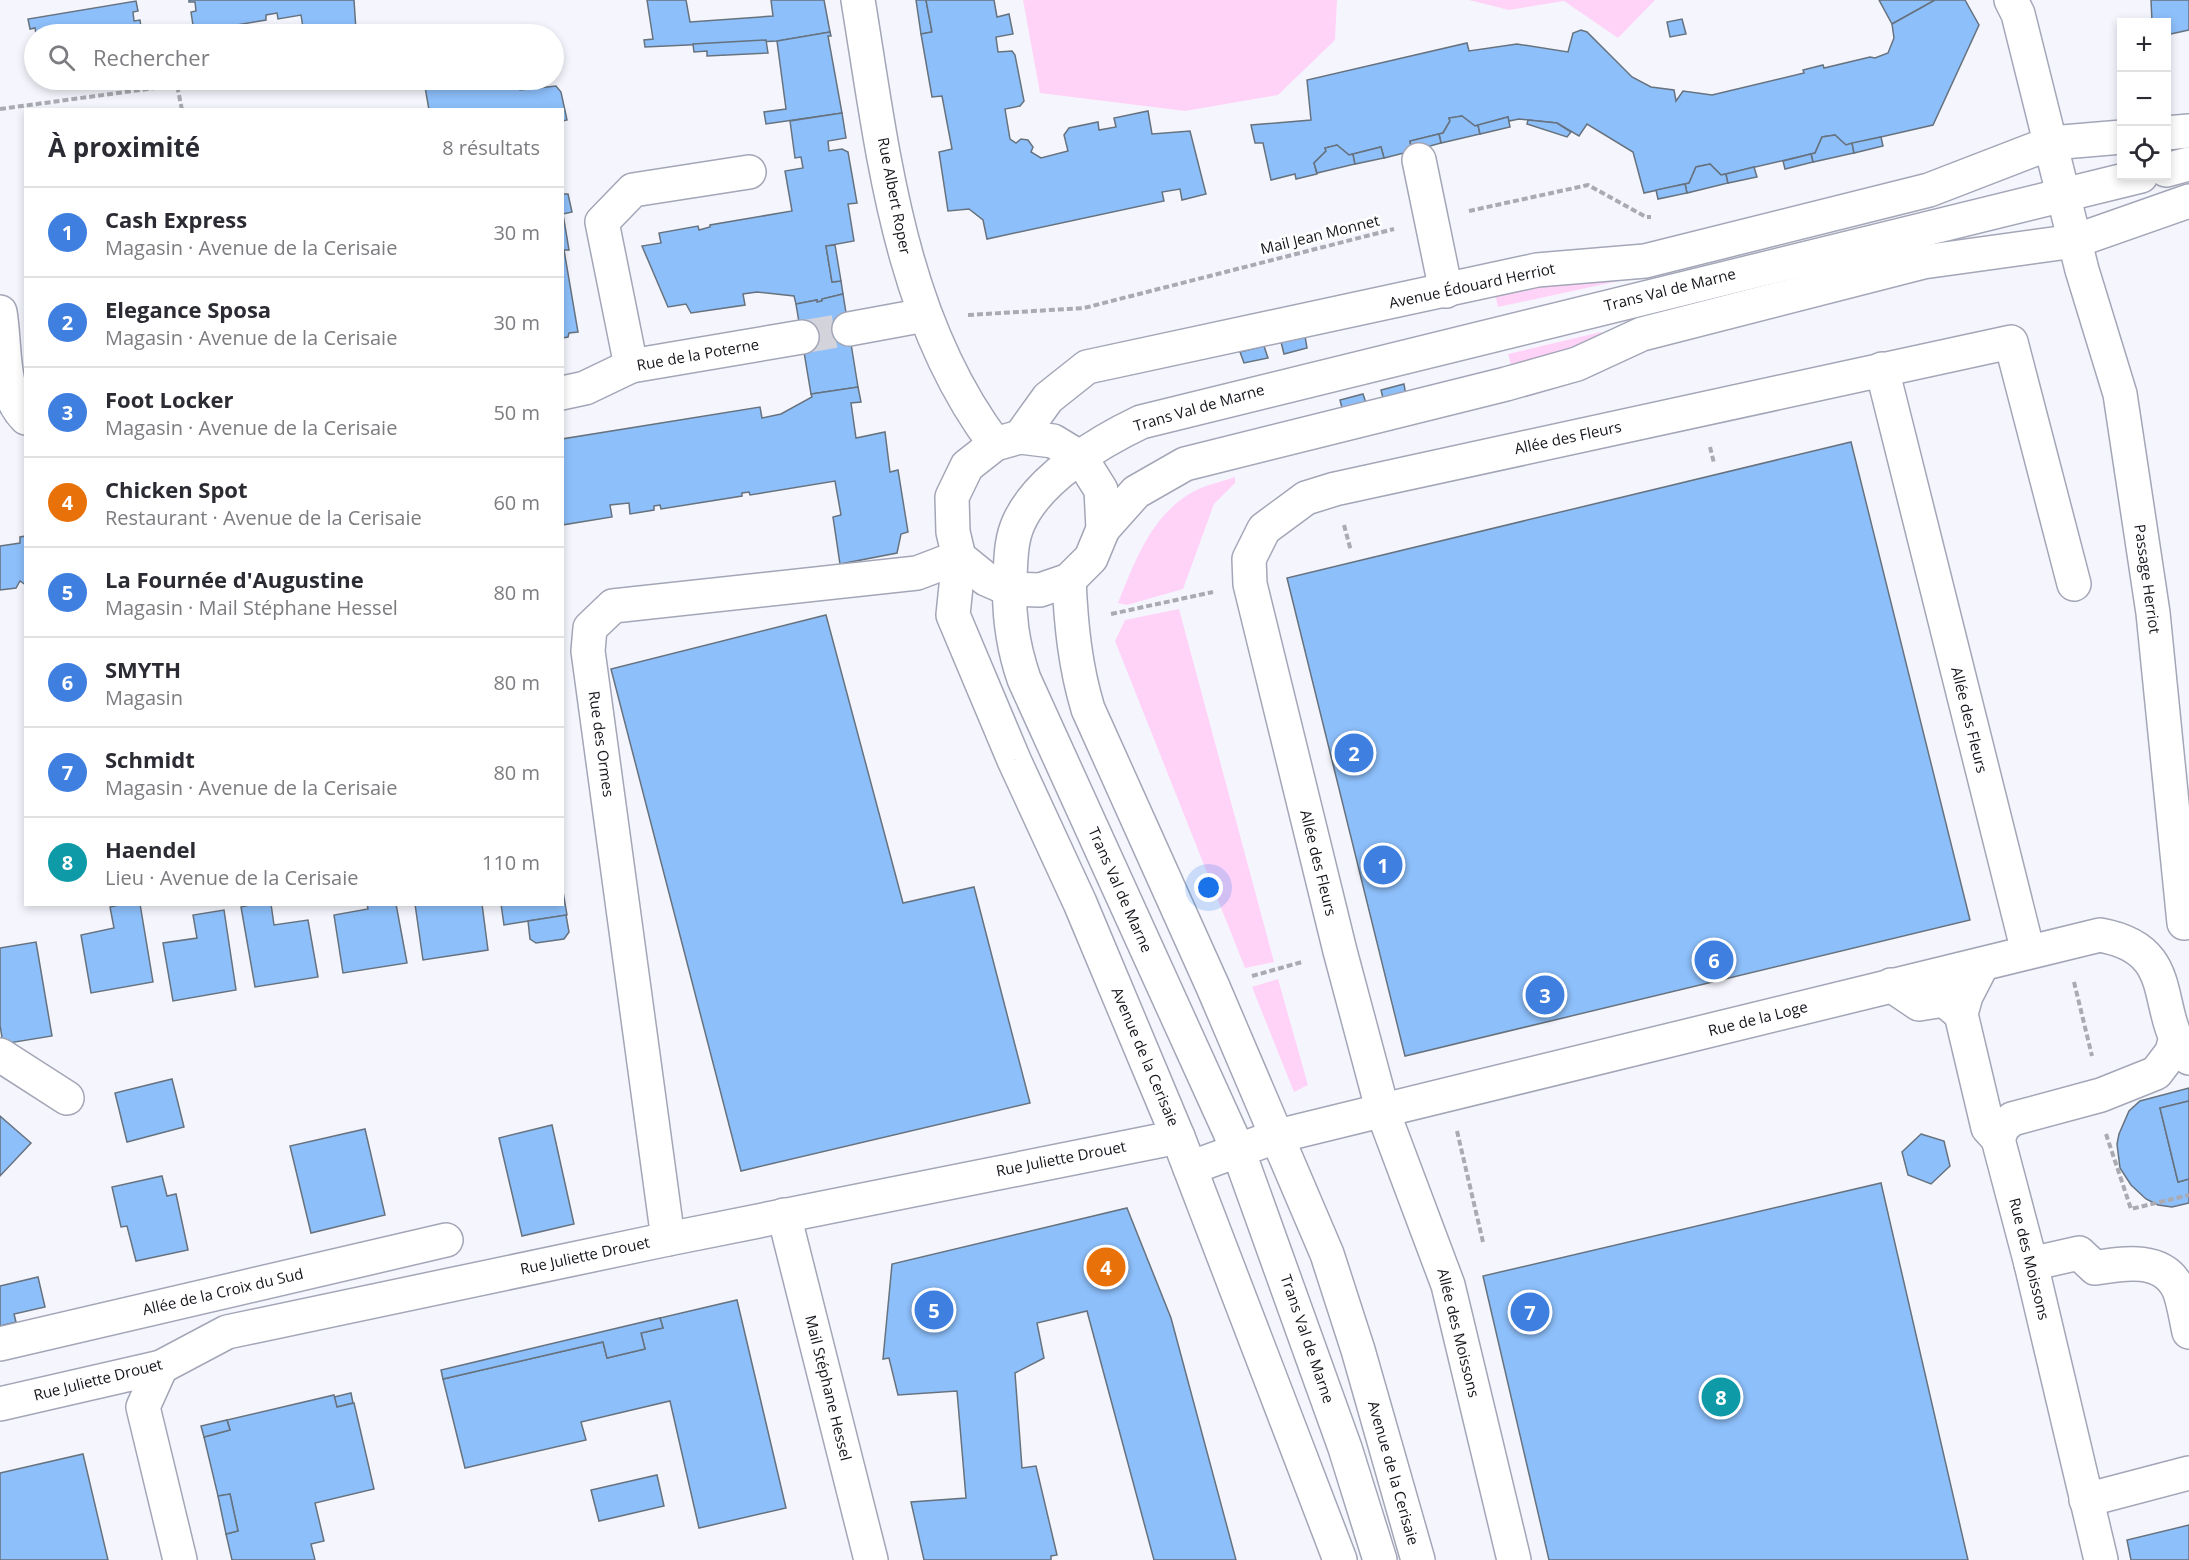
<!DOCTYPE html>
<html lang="fr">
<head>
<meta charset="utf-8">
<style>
  :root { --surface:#fff; --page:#f7f7f7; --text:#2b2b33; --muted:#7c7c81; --line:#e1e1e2; --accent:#b45309 }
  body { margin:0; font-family:"Open Sans",sans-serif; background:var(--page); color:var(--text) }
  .controls { position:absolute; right:18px; top:18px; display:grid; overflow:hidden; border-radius:0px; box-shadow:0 3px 9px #0003 }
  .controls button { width:54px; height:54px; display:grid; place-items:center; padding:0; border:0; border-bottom:2px solid var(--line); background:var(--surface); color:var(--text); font:30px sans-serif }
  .you { position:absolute; left:1209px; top:888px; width:21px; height:21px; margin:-15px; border:4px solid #fff; border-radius:50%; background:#1a73e8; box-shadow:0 0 0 9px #1a73e833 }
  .badge { display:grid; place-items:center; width:39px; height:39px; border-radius:50%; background:var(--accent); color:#fff; font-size:20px; font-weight:700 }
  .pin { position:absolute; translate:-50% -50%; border:3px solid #fff; box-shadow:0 2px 6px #0006 }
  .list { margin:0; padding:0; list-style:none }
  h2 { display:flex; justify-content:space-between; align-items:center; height:78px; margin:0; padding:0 24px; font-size:26px }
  h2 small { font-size:20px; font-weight:400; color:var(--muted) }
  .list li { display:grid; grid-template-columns:39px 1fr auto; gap:18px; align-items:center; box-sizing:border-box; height:90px; padding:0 24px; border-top:2px solid var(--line) }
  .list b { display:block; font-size:22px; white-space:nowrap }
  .list p { margin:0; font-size:20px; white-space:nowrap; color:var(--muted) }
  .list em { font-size:20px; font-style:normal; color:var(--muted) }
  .icon { flex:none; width:33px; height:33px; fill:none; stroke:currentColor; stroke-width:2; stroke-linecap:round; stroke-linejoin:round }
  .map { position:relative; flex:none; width:2189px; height:1560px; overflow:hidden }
  .search { position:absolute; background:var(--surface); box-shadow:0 3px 9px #0003; left:24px; top:24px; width:540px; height:66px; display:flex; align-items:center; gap:15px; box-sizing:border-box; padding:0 21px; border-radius:33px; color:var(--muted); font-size:22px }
  .panel { position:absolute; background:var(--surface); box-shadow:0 3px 9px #0003; left:24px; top:108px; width:540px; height:798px; border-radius:0px }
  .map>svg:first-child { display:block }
</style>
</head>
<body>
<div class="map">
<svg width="2189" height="1560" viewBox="0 0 2189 1560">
  <rect width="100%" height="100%" fill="#f5f6fd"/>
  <!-- green -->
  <g fill="#ffd3f8">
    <path d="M1023,0H1337L1335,40L1278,95L1185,111L1040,93Z"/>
    <path d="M1469,0H1655L1618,38L1564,1L1509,10Z"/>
    <path d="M1628,276V279L1498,307L1494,290Z"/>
    <path d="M1601,332L1602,338L1512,369L1508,354Z"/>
    <path d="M1235,477V483L1214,504L1183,589L1127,605L1118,603C1134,563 1151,516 1191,493C1204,485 1221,482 1235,477Z"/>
    <path d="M1179,609L1274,962L1245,968L1115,641L1125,620Z"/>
    <path d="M1278,979L1308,1085L1294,1092L1252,987Z"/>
  </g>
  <!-- building -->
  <g fill="#8dbffa" stroke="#67727f" stroke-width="1.5">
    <path d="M189,0H354L356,30L336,32L335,27L324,29V34H304L301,15L278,19L277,13L266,15V20L194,32L191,12L196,11L195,2H189Z"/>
    <path d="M647,0H686L690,22L773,16L771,0H824L830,32L777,41L645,47L644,40L653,39Z"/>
    <path d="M916,0H926L932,32L921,34Z"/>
    <path d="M926,0H994L997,17L1009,14L1013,34L996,37L998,52L1012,51L1015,55L1024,101L1020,106L1005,109L1010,139L1016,143L1021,139L1028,140L1033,147L1031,152L1041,158L1068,151L1064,135L1069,128L1098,122L1099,130L1116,127L1114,118L1148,111L1152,134L1190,131L1206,194L1182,200L1180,189L1162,192L1164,201L987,239L983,220L969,209L948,211L939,152L952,149L942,96L932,97L921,34L932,32Z"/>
    <path d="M1879,0H1935L1892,24Z"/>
    <path d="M1935,0H1965L1979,25L1933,125L1846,145L1835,135L1822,137L1815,153L1721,175L1710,164L1696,167L1689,183L1644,193L1633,152L1587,124L1579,136L1557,123L1519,119L1509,121L1508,117L1475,126L1462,116L1449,118L1450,121L1443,133L1410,141L1412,151L1384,158L1381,147L1349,155L1337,145L1325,148L1326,151L1314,163L1317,174L1296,179L1295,174L1271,180L1263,143H1255L1251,125L1311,120L1307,80L1467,43L1469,51L1517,44L1568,52L1573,33L1581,30L1587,32L1632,77L1651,87L1674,90L1676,101L1683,91L1712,95L1804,73L1803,70L1823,65L1824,68L1870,57L1875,58L1888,53L1894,38L1892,24Z"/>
    <path d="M2151,0H2189V30L2166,35V22H2152Z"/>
    <path d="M136,1L138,11L133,12L134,21L140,20L142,34H36L35,28L30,29L28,19Z"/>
    <path d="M1682,19L1686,34L1670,37L1667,22Z"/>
    <path d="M830,32L831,36H828L842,113L766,124L764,112L786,109L777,41Z"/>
    <path d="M766,40L768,53L707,56V51L694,52L693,44Z"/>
    <path d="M431,80H460V82L518,80L520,90L556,86L561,92L567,120L562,121V110H429L425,87Z"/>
    <path d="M842,113L846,138L828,141L829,151L842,149L848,152L857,203L848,204L854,241L826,246L832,282L841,281L843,294L822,299V301L817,302V300L796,304L794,296L757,292L743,294L745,305L691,313L686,304L668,307L642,246L661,243L659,233L698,226L699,230L710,227V225L792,211L785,171L803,168L801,157L795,158L790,121Z"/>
    <path d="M1462,116L1475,126L1478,125L1480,134L1441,143L1439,134L1443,133L1450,121L1449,118Z"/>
    <path d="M1508,117L1510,127L1480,134L1478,125Z"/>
    <path d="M1528,120L1557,123L1571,132L1567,137L1527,124Z"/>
    <path d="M1439,134L1441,143L1412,151L1410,141Z"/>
    <path d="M1835,135L1846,145L1852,143L1854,153L1813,162L1811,154L1815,153L1822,137Z"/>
    <path d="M1881,137L1883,146L1854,153L1852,143Z"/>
    <path d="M1337,145L1349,155L1353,154L1355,164L1317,173L1314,163L1326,151L1325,148Z"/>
    <path d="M1381,147L1384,158L1355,164L1353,154Z"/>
    <path d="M1811,154L1813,162L1785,169L1783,161Z"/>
    <path d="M1710,164L1721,175L1726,174L1728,183L1687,193L1685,184L1689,183L1696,167Z"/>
    <path d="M1754,167L1757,177L1728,183L1726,174Z"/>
    <path d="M1685,184L1687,193L1658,199L1656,190Z"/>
    <path d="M562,194H568L572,212L563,214L569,250H564L578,332L569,333L568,337L562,338Z"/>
    <path d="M835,245L841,281L832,282L826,246Z"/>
    <path d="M843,294L858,387L811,394L796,304L817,300V302L822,301V299Z"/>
    <path d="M1305,336L1307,348L1284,354L1281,342Z"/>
    <path d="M1264,346L1268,358L1244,363L1240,352Z"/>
    <path d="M1404,384L1406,396L1384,402L1381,390Z"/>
    <path d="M858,387L861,402L851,403L856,438L885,432L890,472L898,470L908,532L901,534L897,553L840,564L833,517L841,515L835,481L750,495L749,492L742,493V496L661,509L660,505L654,506V510L630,514L629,503L610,505L612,517L562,525V439L760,407L762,418L781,414L812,397L811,394Z"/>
    <path d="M1363,394L1367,406L1343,412L1340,400Z"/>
    <path d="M1851,442L1970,920L1405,1056L1287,578Z"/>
    <path d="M26,536V585L20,581L16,588L0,590V546L20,543V537Z"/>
    <path d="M826,615L903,903L974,887L1030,1103L741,1171L611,669Z"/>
    <path d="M562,886L567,915L504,925L501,904H562Z"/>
    <path d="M123,904H140L153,982L91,993L81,935L114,928L110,907Z"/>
    <path d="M254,904H271L274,925L308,920L318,977L255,987L241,907Z"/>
    <path d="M367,904H396L407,963L343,973L334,915L368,909Z"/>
    <path d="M415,904H482L488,950L423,960Z"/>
    <path d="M224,910L236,990L173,1001L163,943L197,938L193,915Z"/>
    <path d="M566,915L569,932L564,939L536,943L530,939L528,921Z"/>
    <path d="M36,942L52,1036L3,1044L0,1025V948Z"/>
    <path d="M172,1079L184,1127L127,1142L115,1093Z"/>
    <path d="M2189,1088V1203L2172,1207L2158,1205L2146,1199L2131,1185L2120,1168L2117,1144L2119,1134L2129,1111L2140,1101Z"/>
    <path d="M2189,1101V1179L2178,1182L2160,1108Z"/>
    <path d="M2189,1101V1179L2178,1182L2160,1108Z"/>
    <path d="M0,1116L31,1143L0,1176Z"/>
    <path d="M552,1125L574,1224L522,1236L499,1138Z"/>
    <path d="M365,1129L385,1215L311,1233L290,1146Z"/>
    <path d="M1921,1134L1944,1141L1950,1166L1931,1184L1908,1175L1902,1152Z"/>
    <path d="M162,1176L167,1196L176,1194L188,1250L136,1261L127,1226L121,1227L112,1187Z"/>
    <path d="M1881,1183L1968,1560H1549L1483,1276Z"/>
    <path d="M1127,1208L1171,1318L1236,1560H1154L1087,1311L1037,1323L1044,1358L1015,1373L1022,1468L1036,1466L1057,1555L1051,1556V1560H924L911,1502L966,1498L957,1391L898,1395L889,1358L883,1359L892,1264Z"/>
    <path d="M38,1277L45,1307L14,1314L16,1322L0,1326V1286Z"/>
    <path d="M737,1300L786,1508L699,1528L670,1401L581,1422L586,1440L465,1468L443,1379L603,1342L607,1358L645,1349L641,1333L663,1328L660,1318Z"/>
    <path d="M660,1318L663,1328L641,1333L645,1349L607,1358L603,1342L443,1379L441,1370Z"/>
    <path d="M351,1393L353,1403L337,1407L334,1397Z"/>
    <path d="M334,1395L337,1407L354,1403L374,1489L315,1503L324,1541L311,1544L315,1560H232L226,1534L238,1531L230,1494L218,1496L204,1437L230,1430L227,1420Z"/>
    <path d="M227,1420L230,1430L204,1437L201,1426Z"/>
    <path d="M83,1454L108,1560H0V1473Z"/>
    <path d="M657,1475L664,1506L599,1521L591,1490Z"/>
    <path d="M230,1494L238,1531L226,1534L218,1496Z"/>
    <path d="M2189,1525V1560H2131L2127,1540Z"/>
  </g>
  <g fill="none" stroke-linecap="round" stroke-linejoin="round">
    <!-- minor-tunnel -->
    <path stroke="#d3d4db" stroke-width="33" stroke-dasharray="33 16" stroke-linecap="butt" d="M802,337L849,329"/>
    <!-- minor casing -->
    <g stroke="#a3a6b7" stroke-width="36">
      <g id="minor">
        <path d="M858,0C883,152 899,317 995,444"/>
        <path d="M2011,0L2018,14L2082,270L2120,394L2153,613L2184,923"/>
        <path d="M2166,133L2189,131"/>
        <path d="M1419,160L1446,291"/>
        <path d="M2166,170L2189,164"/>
        <path d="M0,312C6,346 0,392 26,418"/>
        <path d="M849,329L925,315"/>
        <path d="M631,366L602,222L633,190L749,172"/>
        <path d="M1882,369L2028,952"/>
        <path d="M562,393L585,388L631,366L802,337"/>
        <path d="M1020,437L1048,398L1087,367L1537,270L1645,261L1929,190L2051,143L2122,137"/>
        <path d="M1020,437L1053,441L1081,458L1101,490L1103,529L1091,558L1069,580L1040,590L1009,589L986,579L959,557L953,532L952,497L967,466L995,444Z"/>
        <path d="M1103,529L1136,492L1185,464L1506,384L1577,364L1642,334L1923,262L2075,241L2189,201"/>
        <path d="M959,557L953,615L1014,760L1080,903L1178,1137L1340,1560"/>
        <path d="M1069,580C1071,624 1075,666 1088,709L1213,987L1327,1254L1358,1350L1418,1560"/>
        <path d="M1982,965L1966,996L1961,1014L1988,1128L1998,1139L2031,1264L2101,1560"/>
        <path d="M1891,985L1919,1004L1944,1000L1961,1014"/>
        <path d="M0,1055L67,1098"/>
        <path d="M1998,1139L2003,1127L2012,1119L2101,1095L2156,1073L2172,1052L2175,1040"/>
        <path d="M1190,1168L1278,1136L2100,935C2184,950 2149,1013 2189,1058"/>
        <path d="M784,1215L871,1560"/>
        <path d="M668,1239L588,651L590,628L613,606L917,573L959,557"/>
        <path d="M2031,1264L2079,1253L2095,1268C2124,1263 2164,1256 2179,1290C2184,1303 2186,1319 2189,1332"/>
        <path d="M0,1344L446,1240"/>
        <path d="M161,1367L143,1407L180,1560"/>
        <path d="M0,1404L161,1367L227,1332L668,1239L1178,1137"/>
        <path d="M2086,1500L2189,1473"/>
        <path d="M1380,1560L1345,1448L1238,1150L1024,679C1012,644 1008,613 1010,576C1011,557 1011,539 1019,522C1039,478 1099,442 1141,422L2141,176"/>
        <path d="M1514,1560L1448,1285L1383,1112L1340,951L1250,584L1249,559L1264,529L1306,498L1335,489L2011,342L2074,584"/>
      </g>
    </g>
    <!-- path -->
    <g stroke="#aaabb2" stroke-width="4" stroke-dasharray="6 3" stroke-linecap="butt">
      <path d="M0,109L177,85L182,110"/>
      <path d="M1469,211L1588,185L1646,217H1651"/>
      <path d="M968,315L1084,308L1394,229"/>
      <path d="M1710,447L1714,463"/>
      <path d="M1344,525L1351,551"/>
      <path d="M1111,614L1213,592"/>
      <path d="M1252,976L1302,962"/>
      <path d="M2074,982L2092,1056"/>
      <path d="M1457,1131L1483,1242"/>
      <path d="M2106,1134L2131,1209L2189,1195"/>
    </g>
    <!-- minor -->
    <use href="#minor" stroke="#fff" stroke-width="33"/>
  </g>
  <g text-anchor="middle" stroke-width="5" stroke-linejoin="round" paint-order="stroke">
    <!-- street labels -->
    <g font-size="15" fill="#15161c" stroke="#fff">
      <text transform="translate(894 196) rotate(79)" y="5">Rue Albert Roper</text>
      <text transform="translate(1320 235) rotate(-14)" y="5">Mail Jean Monnet</text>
      <text transform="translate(1472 286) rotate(-12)" y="5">Avenue Édouard Herriot</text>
      <text transform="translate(1670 290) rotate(-14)" y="5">Trans Val de Marne</text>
      <text transform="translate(698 355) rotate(-10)" y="5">Rue de la Poterne</text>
      <text transform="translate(1199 408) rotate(-16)" y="5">Trans Val de Marne</text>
      <text transform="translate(1568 438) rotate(-12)" y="5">Allée des Fleurs</text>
      <text transform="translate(2147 579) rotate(82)" y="5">Passage Herriot</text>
      <text transform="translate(1969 720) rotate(76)" y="5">Allée des Fleurs</text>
      <text transform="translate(601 744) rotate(82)" y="5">Rue des Ormes</text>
      <text transform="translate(1318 863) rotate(76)" y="5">Allée des Fleurs</text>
      <text transform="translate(1120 890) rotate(66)" y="5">Trans Val de Marne</text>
      <text transform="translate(1758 1019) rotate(-14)" y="5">Rue de la Loge</text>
      <text transform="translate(1145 1057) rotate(67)" y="5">Avenue de la Cerisaie</text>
      <text transform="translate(1061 1159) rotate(-11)" y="5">Rue Juliette Drouet</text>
      <text transform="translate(585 1256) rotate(-12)" y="5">Rue Juliette Drouet</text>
      <text transform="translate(2029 1259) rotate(76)" y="5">Rue des Moissons</text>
      <text transform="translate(223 1292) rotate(-13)" y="5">Allée de la Croix du Sud</text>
      <text transform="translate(1458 1333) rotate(76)" y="5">Allée des Moissons</text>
      <text transform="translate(1307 1339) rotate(71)" y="5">Trans Val de Marne</text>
      <text transform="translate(98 1380) rotate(-14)" y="5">Rue Juliette Drouet</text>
      <text transform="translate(828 1388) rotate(76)" y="5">Mail Stéphane Hessel</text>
      <text transform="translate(1393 1473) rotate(74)" y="5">Avenue de la Cerisaie</text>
    </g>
  </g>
</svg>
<div class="controls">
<button>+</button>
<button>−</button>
<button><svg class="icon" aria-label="locate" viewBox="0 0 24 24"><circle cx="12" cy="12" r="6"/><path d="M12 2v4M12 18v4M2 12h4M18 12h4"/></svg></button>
</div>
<div class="you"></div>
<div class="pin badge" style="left:1383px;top:865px;background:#3f7fe0">1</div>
<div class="pin badge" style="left:1354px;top:753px;background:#3f7fe0">2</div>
<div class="pin badge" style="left:1545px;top:995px;background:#3f7fe0">3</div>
<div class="pin badge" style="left:1106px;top:1267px;background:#e8710a">4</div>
<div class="pin badge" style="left:934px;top:1310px;background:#3f7fe0">5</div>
<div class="pin badge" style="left:1714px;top:960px;background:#3f7fe0">6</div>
<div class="pin badge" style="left:1530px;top:1312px;background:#3f7fe0">7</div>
<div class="pin badge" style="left:1721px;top:1397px;background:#0f9aa8">8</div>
<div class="search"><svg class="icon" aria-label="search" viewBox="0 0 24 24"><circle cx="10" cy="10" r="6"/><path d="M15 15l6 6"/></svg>Rechercher</div>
<section class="panel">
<h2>À proximité<small>8 résultats</small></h2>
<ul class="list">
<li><span class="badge" style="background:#3f7fe0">1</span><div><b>Cash Express</b><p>Magasin · Avenue de la Cerisaie</p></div><em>30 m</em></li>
<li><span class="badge" style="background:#3f7fe0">2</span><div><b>Elegance Sposa</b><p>Magasin · Avenue de la Cerisaie</p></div><em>30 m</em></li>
<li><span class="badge" style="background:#3f7fe0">3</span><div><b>Foot Locker</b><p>Magasin · Avenue de la Cerisaie</p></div><em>50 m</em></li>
<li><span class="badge" style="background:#e8710a">4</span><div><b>Chicken Spot</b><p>Restaurant · Avenue de la Cerisaie</p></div><em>60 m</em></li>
<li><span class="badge" style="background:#3f7fe0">5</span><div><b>La Fournée d'Augustine</b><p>Magasin · Mail Stéphane Hessel</p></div><em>80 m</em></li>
<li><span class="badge" style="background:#3f7fe0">6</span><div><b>SMYTH</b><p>Magasin</p></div><em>80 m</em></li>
<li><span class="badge" style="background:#3f7fe0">7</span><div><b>Schmidt</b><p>Magasin · Avenue de la Cerisaie</p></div><em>80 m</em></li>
<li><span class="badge" style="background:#0f9aa8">8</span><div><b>Haendel</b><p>Lieu · Avenue de la Cerisaie</p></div><em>110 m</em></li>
</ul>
</section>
</div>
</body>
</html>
